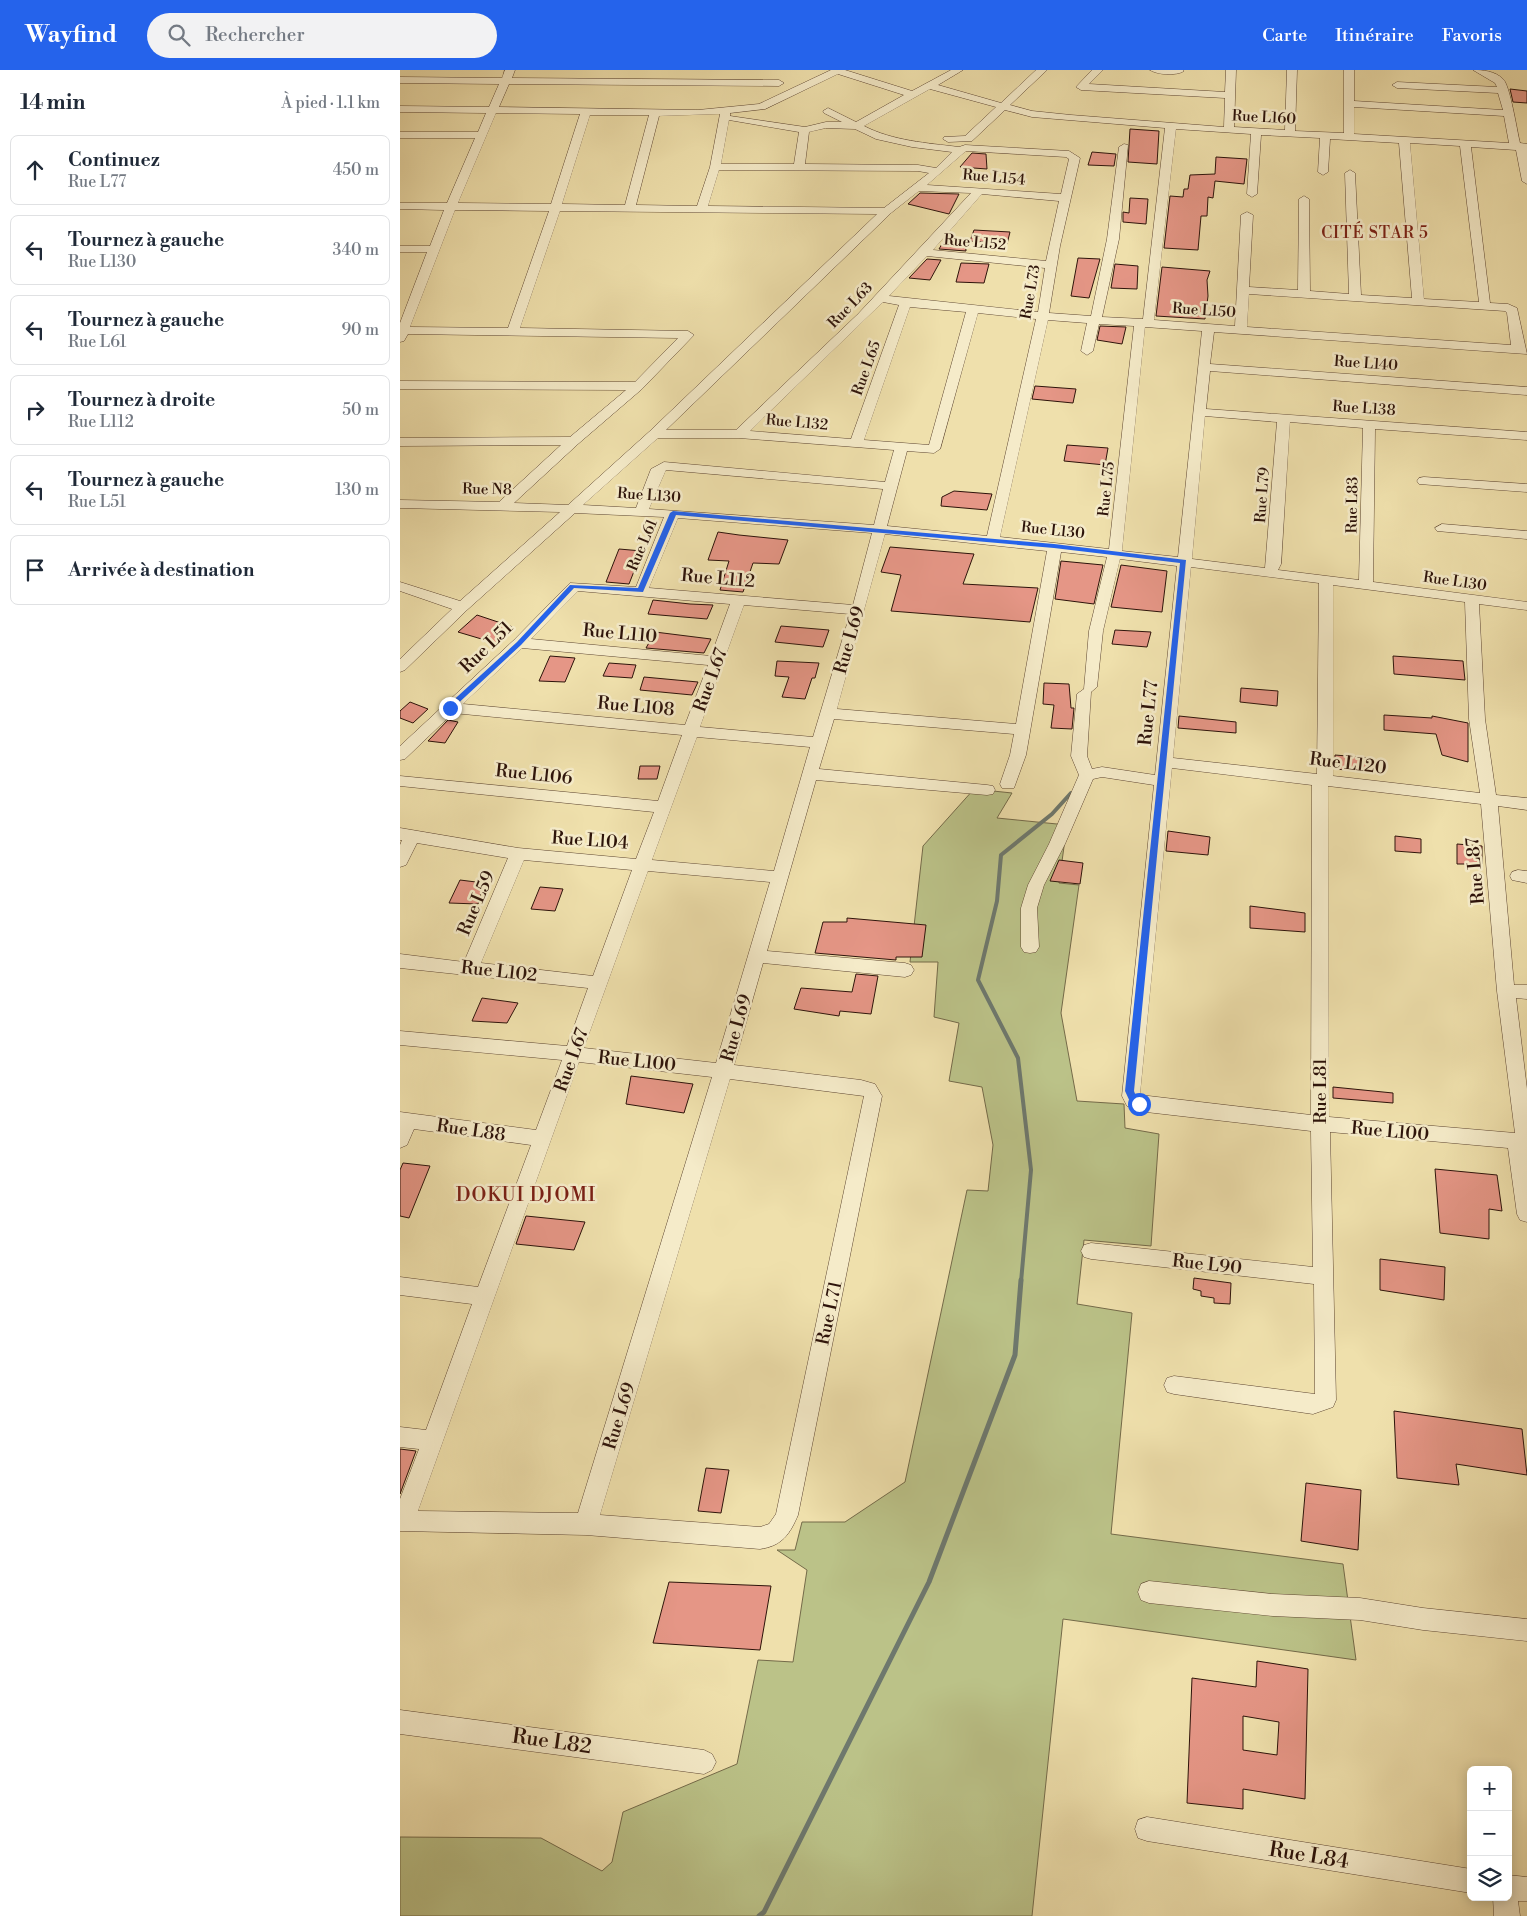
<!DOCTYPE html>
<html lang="fr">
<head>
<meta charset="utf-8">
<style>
  :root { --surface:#fff; --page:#f2f2f3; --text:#1f2937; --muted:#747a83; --line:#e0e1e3; --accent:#2563eb }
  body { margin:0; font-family:"Libre Bodoni",serif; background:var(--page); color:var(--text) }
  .controls { position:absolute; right:15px; bottom:15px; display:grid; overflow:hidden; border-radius:8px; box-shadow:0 2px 12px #0003 }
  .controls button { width:45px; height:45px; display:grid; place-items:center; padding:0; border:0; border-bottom:1px solid var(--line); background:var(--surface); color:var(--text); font:25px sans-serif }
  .stop { position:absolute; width:15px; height:15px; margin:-11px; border:4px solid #2563eb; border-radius:50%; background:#fff }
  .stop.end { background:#2563eb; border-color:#fff; box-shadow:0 1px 5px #0008 }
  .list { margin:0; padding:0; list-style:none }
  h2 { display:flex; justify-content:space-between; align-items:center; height:65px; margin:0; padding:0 20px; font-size:21px }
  h2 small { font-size:16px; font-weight:400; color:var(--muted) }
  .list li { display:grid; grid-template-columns:32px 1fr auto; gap:15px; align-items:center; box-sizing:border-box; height:70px; margin:0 10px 10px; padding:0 10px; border:1px solid var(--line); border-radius:8px }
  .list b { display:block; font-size:19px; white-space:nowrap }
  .list p { margin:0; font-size:16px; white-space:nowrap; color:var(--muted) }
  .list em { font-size:16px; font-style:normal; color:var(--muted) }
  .icon { flex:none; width:28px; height:28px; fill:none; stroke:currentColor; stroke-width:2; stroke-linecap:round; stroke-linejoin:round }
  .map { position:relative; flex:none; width:1127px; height:1846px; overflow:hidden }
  header { display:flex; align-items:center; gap:30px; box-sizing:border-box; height:70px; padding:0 25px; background:var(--accent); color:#fff }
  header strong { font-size:24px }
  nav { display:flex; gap:28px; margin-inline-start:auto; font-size:18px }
  .search { width:350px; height:45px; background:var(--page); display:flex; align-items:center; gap:12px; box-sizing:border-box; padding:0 18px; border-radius:28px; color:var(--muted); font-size:19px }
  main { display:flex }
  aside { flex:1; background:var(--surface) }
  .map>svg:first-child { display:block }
</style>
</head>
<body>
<header>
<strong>Wayfind</strong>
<div class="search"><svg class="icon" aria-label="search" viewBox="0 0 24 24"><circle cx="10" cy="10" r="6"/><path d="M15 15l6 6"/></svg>Rechercher</div>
<nav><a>Carte</a><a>Itinéraire</a><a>Favoris</a></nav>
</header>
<main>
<aside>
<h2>14 min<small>À pied · 1.1 km</small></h2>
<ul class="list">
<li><svg class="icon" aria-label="ahead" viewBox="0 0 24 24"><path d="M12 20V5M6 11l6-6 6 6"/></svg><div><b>Continuez</b><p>Rue L77</p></div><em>450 m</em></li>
<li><svg class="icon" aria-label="left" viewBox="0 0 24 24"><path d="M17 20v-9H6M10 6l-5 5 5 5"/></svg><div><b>Tournez à gauche</b><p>Rue L130</p></div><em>340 m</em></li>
<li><svg class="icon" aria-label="left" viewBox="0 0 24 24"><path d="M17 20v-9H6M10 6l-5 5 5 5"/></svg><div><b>Tournez à gauche</b><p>Rue L61</p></div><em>90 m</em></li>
<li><svg class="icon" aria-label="right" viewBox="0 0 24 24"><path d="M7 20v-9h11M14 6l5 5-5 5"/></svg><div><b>Tournez à droite</b><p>Rue L112</p></div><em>50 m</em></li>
<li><svg class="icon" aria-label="left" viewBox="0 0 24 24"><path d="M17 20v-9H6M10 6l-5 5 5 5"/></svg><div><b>Tournez à gauche</b><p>Rue L51</p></div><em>130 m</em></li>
<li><svg class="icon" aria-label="arrive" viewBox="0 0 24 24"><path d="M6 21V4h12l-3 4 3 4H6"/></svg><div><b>Arrivée à destination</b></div></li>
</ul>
</aside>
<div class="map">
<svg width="1127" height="1846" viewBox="0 0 1127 1846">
  <rect width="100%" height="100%" fill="#efe0ac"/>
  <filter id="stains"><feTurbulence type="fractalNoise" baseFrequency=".004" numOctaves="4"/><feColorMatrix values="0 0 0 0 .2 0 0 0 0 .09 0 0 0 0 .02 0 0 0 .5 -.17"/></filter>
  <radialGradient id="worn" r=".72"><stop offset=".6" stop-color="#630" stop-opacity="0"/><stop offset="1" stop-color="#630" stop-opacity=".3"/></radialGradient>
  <!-- green -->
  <path fill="#bbc288" stroke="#746a49" d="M574,719L612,723L597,748L667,755L659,813L679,815L661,943L677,1031L724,1034L725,1058L759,1064L751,1176L684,1170L677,1234L732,1243L711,1464L943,1494L956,1590L663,1549L632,1846H0V1767L141,1768L202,1801L212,1792L223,1742L337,1694L358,1590L393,1592L407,1500L377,1480H395L402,1452H445L505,1412L567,1120L588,1121L593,1075L582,1017L549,1011L559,953L534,947L538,892H510L523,776Z"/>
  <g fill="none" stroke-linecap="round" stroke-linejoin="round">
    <!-- stream-far1 -->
    <path stroke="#6e786d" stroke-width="4" d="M621,1212L631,1100L618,988L578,910L597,831L601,785L652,744L671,723"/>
    <!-- stream -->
    <path stroke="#6e786d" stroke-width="5" d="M359,1846L364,1842L529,1512L615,1285L621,1210"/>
  </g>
  <!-- building -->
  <g fill="#e59686" stroke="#2d130a" fill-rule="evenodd">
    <path d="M1110,19L1127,21V33L1113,32Z"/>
    <path d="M730,59L759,61L757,94L728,92Z"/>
    <path d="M692,82L716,84L714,96L688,95Z"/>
    <path d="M572,83L586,84L587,99L560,97Z"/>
    <path d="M816,87L847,89L844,114L815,111L813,128L808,127L807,146H801L798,180L764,178L770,126L783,127L784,119H788L790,105L815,104Z"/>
    <path d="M520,123L559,124L549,144L508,134Z"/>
    <path d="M730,128L748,129L746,154L723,152V142L729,143Z"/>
    <path d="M574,160L610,162L607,174L570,171Z"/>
    <path d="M545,169L565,170L566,181L539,179Z"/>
    <path d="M678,188L700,189L689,228L671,226Z"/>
    <path d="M527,189L541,190L530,210L509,208Z"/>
    <path d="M561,193L589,194L584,213L556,212Z"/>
    <path d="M715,194L738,196L737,219L711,218Z"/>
    <path d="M762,197L810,201L807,210L808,226L805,249L756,246Z"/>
    <path d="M700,256L726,257L722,274L697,270Z"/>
    <path d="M635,316L676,319L673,333L632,329Z"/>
    <path d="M667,375L708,378L705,395L664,391Z"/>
    <path d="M554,421L592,424L587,440L541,436L542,427Z"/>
    <path d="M318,462L339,465L388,470L379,494L353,493L343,522L320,520L329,491L308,490Z"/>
    <path d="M490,477L574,484L563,514L638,518L630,552L491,541L501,505L481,502Z"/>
    <path d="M219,479L242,481L229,514L206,512Z"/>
    <path d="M661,491L703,495L694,534L655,529Z"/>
    <path d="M721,495L767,501L762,542L711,537Z"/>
    <path d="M253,530L290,534L313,535L307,549L248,544Z"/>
    <path d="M77,545L113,557L95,573L58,562Z"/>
    <path d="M381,556L429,560L423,577L375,572Z"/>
    <path d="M715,560L751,562L747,577L712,574Z"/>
    <path d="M255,562L311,569L304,583L246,578Z"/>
    <path d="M150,586L175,588L165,612L139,611Z"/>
    <path d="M993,586L1063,591L1065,610L994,604Z"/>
    <path d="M377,591L419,593L415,608H412L405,629L382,627L389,607L375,606Z"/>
    <path d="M209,593L236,595L232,608L203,606Z"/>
    <path d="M244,607L298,612L292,625L240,620Z"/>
    <path d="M644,613L669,614L671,638H674L672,659L651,658L654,635L643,634Z"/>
    <path d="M841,618L878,621L877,636L840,632Z"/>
    <path d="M10,632L28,639L13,653L0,648V641Z"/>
    <path d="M984,645L1032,648V646L1068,653V692L1042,685L1036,664L984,660Z"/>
    <path d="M779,646L836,652V663L778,658Z"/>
    <path d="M48,650L58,652L45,673L28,671Z"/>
    <path d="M935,685L971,688V702L935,699Z"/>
    <path d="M240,696H260L257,709H238Z"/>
    <path d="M768,761L810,767L808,785L766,781Z"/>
    <path d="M995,766L1021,769V783L995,781Z"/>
    <path d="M1057,774L1082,776V794H1057Z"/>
    <path d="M659,790L683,793L680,814L650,811Z"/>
    <path d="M60,810L84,813L78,834L49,833Z"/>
    <path d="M140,817L163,819L155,841L131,839Z"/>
    <path d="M850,836L905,843V862L850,858Z"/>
    <path d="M447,848L526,855L522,887H496V890L415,883L423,852H447Z"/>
    <path d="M456,904L478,906L471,944L440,941L439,946L394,939L401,918L452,922Z"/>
    <path d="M82,928L118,933L107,953L72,951Z"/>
    <path d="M231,1006L293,1014L284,1043L226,1034Z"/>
    <path d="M933,1017L993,1023V1033L933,1028Z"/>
    <path d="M3,1093L30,1096L9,1148L0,1146V1100Z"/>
    <path d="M1035,1099L1097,1105L1102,1141L1089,1139V1169L1040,1163Z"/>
    <path d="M126,1146L185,1152L174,1180L116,1174Z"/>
    <path d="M980,1189L1045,1197L1044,1230L980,1220Z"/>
    <path d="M794,1208L831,1213L830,1234L814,1233V1228L801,1226V1221L793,1219Z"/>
    <path d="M994,1341L1122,1359L1127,1405L1056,1394L1059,1415L997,1408Z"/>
    <path d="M0,1379L16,1381L0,1424Z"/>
    <path d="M306,1398L329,1400L321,1443L298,1441Z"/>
    <path d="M906,1413L961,1420L958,1480L901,1471Z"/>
    <path d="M269,1512L371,1516L360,1580L253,1573Z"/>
    <path d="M857,1591L908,1599L905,1729L843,1719V1739L787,1733L792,1608L856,1617ZM843,1646L879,1652L877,1685L843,1680Z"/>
  </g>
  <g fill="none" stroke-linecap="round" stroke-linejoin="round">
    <!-- minor casing -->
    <g stroke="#5e4632" stroke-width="1">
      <g id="minor">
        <path d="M105,0H115L112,8L379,10L384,13L379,16L109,14L99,37L298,40L359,34L431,0H445L512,21L551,0H563L538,15L601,33L636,0H647L610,35L632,41L671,45L824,57L825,28L681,20L676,17L692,0H703L689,14L825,22L826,0H836L834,57L885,60L887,0H897L895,61L944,63V0H954V31L1103,40L1098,23L997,18L992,15L997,12L1097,17L1095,13L1073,0C1083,0 1095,1 1103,9C1110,15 1117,61 1120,73L1127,74V114L1122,111L1116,80L1071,77L1090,233L1108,234L1117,238L1127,284L814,262L810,294L1127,317V325L810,301L806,339L1127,362V370L975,359L973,512L1127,532V540L1079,534L1085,649L1096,725L1127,728V740L1098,736L1114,915H1127V929L1116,928L1127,1019V1152L1120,1150L1117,1144L1108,1078L930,1062L936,1330L933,1337L913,1344L774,1324L767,1322L764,1315L767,1308L774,1306L915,1324L914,1214L691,1189L684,1187L681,1181L684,1175L691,1173L913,1197L911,1061L746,1042L727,1036L722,1026L754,715L702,707L693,709L665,774L644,815L637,838L639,877L636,882L630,883L624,882L621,877V838L628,815L649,774L679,705L671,686L677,624L684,619L689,561L707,487L661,482L626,685L614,718H602L600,714L610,685L614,664L434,649L419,699L587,715L593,716L595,720L593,724L587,725L416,710L367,881L505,893L511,895L514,900L511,905L505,907L363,893L334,995L461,1010L475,1014L482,1026L398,1445C390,1464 382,1476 360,1479L186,1465L0,1461V1429L19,1379L0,1377V1357L26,1360L72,1234L0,1225V1207L78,1217L131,1075L14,1059L7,1075L0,1078V1042L136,1060L162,990L0,975V961L167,976L188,918L0,898V884L64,892L108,788L17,773L6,795L0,797V775L2,770H0V758L118,778L236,789L254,742L0,716V706L258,731L282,665L53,643L5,689L0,690V676L114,570L170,513L236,517L264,447L175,443L67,540L5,600L0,602V589L52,539L0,521V512L60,531L160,442L0,438V430L99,432L161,375L0,376V368L170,367L226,320L0,319V311L235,312L278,268L8,264L4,271L0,272V253L27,182H0V176H30L44,140L0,139V133H47L75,68H0V62H78L86,43L0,42V36L89,37L99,14L0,13V7L102,8ZM438,4L504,25L456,52L428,38L423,41L424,43L442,52H426L405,57L330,46V43L365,39ZM530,19L596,37L565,66L544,67L543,69L548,72L572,71L605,40L632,47L765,58L743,249L702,247L719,169L728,75L724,74L719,77L707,169L691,246L649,243L660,176L680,88L669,81L565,75L559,77C527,73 493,71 464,56ZM954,37L1104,46L1109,73L954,64ZM96,43L180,44L151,134L58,133ZM320,44L310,97L297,136L236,135L259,46ZM190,45H249L225,135L162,134ZM329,50L399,62L394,94H321ZM426,58L455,59L476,69L512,77L552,82L536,98L518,95L405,94L409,62ZM776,59L851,64L847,124L852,127L857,124L861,65L920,68L918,102L923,105L928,102L930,69L999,73L1012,228L961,225L955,103L950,100L945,103L949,224L910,221L909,129L904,126L899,129L898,220L849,217L853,145L847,142L841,145L835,256L754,250ZM1010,73L1060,76L1079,232L1024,229ZM566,81L666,87L669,89L661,124L527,115ZM319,100L518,101L529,103L484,138L308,136ZM519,121L571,123L458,244L336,360H266L491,143ZM582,124L659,131L646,191L533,180ZM55,140L149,141L108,258L10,257ZM160,141L477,144L250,361L168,435L114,433L178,374L242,319L294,265L288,261L120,258ZM527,186L645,198L638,242L489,226ZM849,224L1105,241L1107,243L1111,275L847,257ZM483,232L499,235L451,369L350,361ZM510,237L566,242L529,375L464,370ZM578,243L636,249L587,466L487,456L507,381L534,383L540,379ZM648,250L687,253L681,281L687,285L693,281L699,254L734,256L709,479L600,467ZM745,257L802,261L778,487L722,481ZM805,346L877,352L865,498L792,489ZM890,352L963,358L959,510L878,500L881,494ZM258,368H339L494,380L485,412L264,392L251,399L236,438L183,435ZM266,400L483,419L474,455L249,439ZM278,448L472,463L453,535L249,518ZM485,464L647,481L616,654L437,639ZM720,489L777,496L755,705L702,697L692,699L687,686L691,622L697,617L703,561ZM791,497L919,513L917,704L773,688ZM933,515L1065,532L1069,649L1080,723L933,706ZM178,521L330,534L311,586L131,569ZM344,535L450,544L413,667L300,657ZM122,578L308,595L285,655L63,634ZM297,667L410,677L374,801L252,790ZM772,698L912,715L911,1045L740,1025ZM928,716L1081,734L1097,921L1115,1063L929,1047ZM124,790L232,800L193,906L81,893ZM248,801L370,812L316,993L184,978ZM179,992L312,1007L178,1443L18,1441ZM330,1009L464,1026L376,1444L369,1454L360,1457L200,1445Z"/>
        <path d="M750,0H783L784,1C777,6 757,5 750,0Z"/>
        <path d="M1024,407L1127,414V422L1019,414L1017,411L1019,408Z"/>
        <path d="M1042,454L1127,461V469L1037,461L1035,458Z"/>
        <path d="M1118,800L1127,801V813L1112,810L1110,806L1112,802Z"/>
        <path d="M749,1511L873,1524L960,1528L1023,1538L1127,1549V1571L1023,1560L960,1550L873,1546L749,1533L741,1530L738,1522L741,1514Z"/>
        <path d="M0,1640L304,1680L312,1684L316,1692L312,1700L304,1704L0,1664Z"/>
        <path d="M747,1747L1071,1799V1823L747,1771L738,1768L735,1759L738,1750Z"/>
        <path d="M1108,1805L1127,1807V1831H1118L1120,1846H1094L1093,1827H1108Z"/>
      </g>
    </g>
    <!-- minor -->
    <use href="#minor" fill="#f5ebc9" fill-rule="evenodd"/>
  </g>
  <!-- route -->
  <path fill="#2563eb" d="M273,441L654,474L786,490L734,1021L737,1029L742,1031V1036L731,1034L725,1021L780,493L654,478L276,445L243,522L174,518L121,575L52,639H47V636L117,572L170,515L238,518L270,443Z"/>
  <g text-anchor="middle" stroke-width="5" stroke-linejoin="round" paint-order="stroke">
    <!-- far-street labels -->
    <g font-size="15" fill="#2d130a" stroke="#f5ebc9">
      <text transform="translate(864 47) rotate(3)" y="5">Rue L160</text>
      <text transform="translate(594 107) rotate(5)" y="5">Rue L154</text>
      <text transform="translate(575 172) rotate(5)" y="5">Rue L152</text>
      <text transform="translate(630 222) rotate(-80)" y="5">Rue L73</text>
      <text transform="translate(450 235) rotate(-46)" y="5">Rue L63</text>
      <text transform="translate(804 240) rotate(4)" y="5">Rue L150</text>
      <text transform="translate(966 293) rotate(4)" y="5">Rue L140</text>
      <text transform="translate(466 298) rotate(-70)" y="5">Rue L65</text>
      <text transform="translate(964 338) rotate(4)" y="5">Rue L138</text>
      <text transform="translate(397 352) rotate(5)" y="5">Rue L132</text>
      <text transform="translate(87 419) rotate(1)" y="5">Rue N8</text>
      <text transform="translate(706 419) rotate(-84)" y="5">Rue L75</text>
      <text transform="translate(249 425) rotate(4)" y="5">Rue L130</text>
      <text transform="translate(862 425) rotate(-86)" y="5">Rue L79</text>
      <text transform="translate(952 435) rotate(-89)" y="5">Rue L83</text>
      <text transform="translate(653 460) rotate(6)" y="5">Rue L130</text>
      <text transform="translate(242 475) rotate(-67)" y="5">Rue L61</text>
      <text transform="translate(1055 511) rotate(8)" y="5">Rue L130</text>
    </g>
    <!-- far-neighbourhood labels -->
    <g font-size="16" letter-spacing="1" fill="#7a1f14" stroke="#f5ebc9">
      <text x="975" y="168">CITÉ STAR 5</text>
    </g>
    <!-- street labels -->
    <g font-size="18" fill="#2d130a" stroke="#f5ebc9">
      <text transform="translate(318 508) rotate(5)" y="6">Rue L112</text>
      <text transform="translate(220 563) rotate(5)" y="6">Rue L110</text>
      <text transform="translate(449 570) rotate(-74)" y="6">Rue L69</text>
      <text transform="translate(86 577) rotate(-44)" y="6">Rue L51</text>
      <text transform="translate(310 610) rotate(-70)" y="6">Rue L67</text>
      <text transform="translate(236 636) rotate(5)" y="6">Rue L108</text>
      <text transform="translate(748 643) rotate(-84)" y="6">Rue L77</text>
      <text transform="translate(948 693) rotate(7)" y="6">Rue L120</text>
      <text transform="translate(134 704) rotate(6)" y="6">Rue L106</text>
      <text transform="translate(190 770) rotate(4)" y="6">Rue L104</text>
      <text transform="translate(1075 801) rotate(-95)" y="6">Rue L87</text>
      <text transform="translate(76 833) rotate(-67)" y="6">Rue L59</text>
      <text transform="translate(99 901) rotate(6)" y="6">Rue L102</text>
      <text transform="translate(336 958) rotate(-74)" y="6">Rue L69</text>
      <text transform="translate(171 990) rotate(-70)" y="6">Rue L67</text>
      <text transform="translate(237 991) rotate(6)" y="6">Rue L100</text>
      <text transform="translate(920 1021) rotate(-90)" y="6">Rue L81</text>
      <text transform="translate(71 1060) rotate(8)" y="6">Rue L88</text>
      <text transform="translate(990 1061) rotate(5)" y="6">Rue L100</text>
      <text transform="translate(807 1194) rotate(6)" y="6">Rue L90</text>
      <text transform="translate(429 1243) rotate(-78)" y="6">Rue L71</text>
      <text transform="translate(219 1346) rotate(-73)" y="6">Rue L69</text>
    </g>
    <!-- neighbourhood labels -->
    <g font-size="19" letter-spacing="1" fill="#7a1f14" stroke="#f5ebc9">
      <text x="126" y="1131">DOKUI DJOMI</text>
    </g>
    <!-- near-street labels -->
    <g font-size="21" fill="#2d130a" stroke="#f5ebc9">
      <text transform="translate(152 1671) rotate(8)" y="7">Rue L82</text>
      <text transform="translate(909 1785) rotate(9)" y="7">Rue L84</text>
    </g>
  </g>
  <rect width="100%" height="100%" filter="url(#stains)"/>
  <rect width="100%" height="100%" fill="url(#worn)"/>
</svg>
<div class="controls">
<button>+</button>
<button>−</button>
<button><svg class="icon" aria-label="layers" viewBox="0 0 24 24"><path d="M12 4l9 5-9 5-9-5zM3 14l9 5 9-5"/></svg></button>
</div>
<div class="stop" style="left:739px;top:1034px"></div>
<div class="stop end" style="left:50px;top:638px"></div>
</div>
</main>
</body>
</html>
